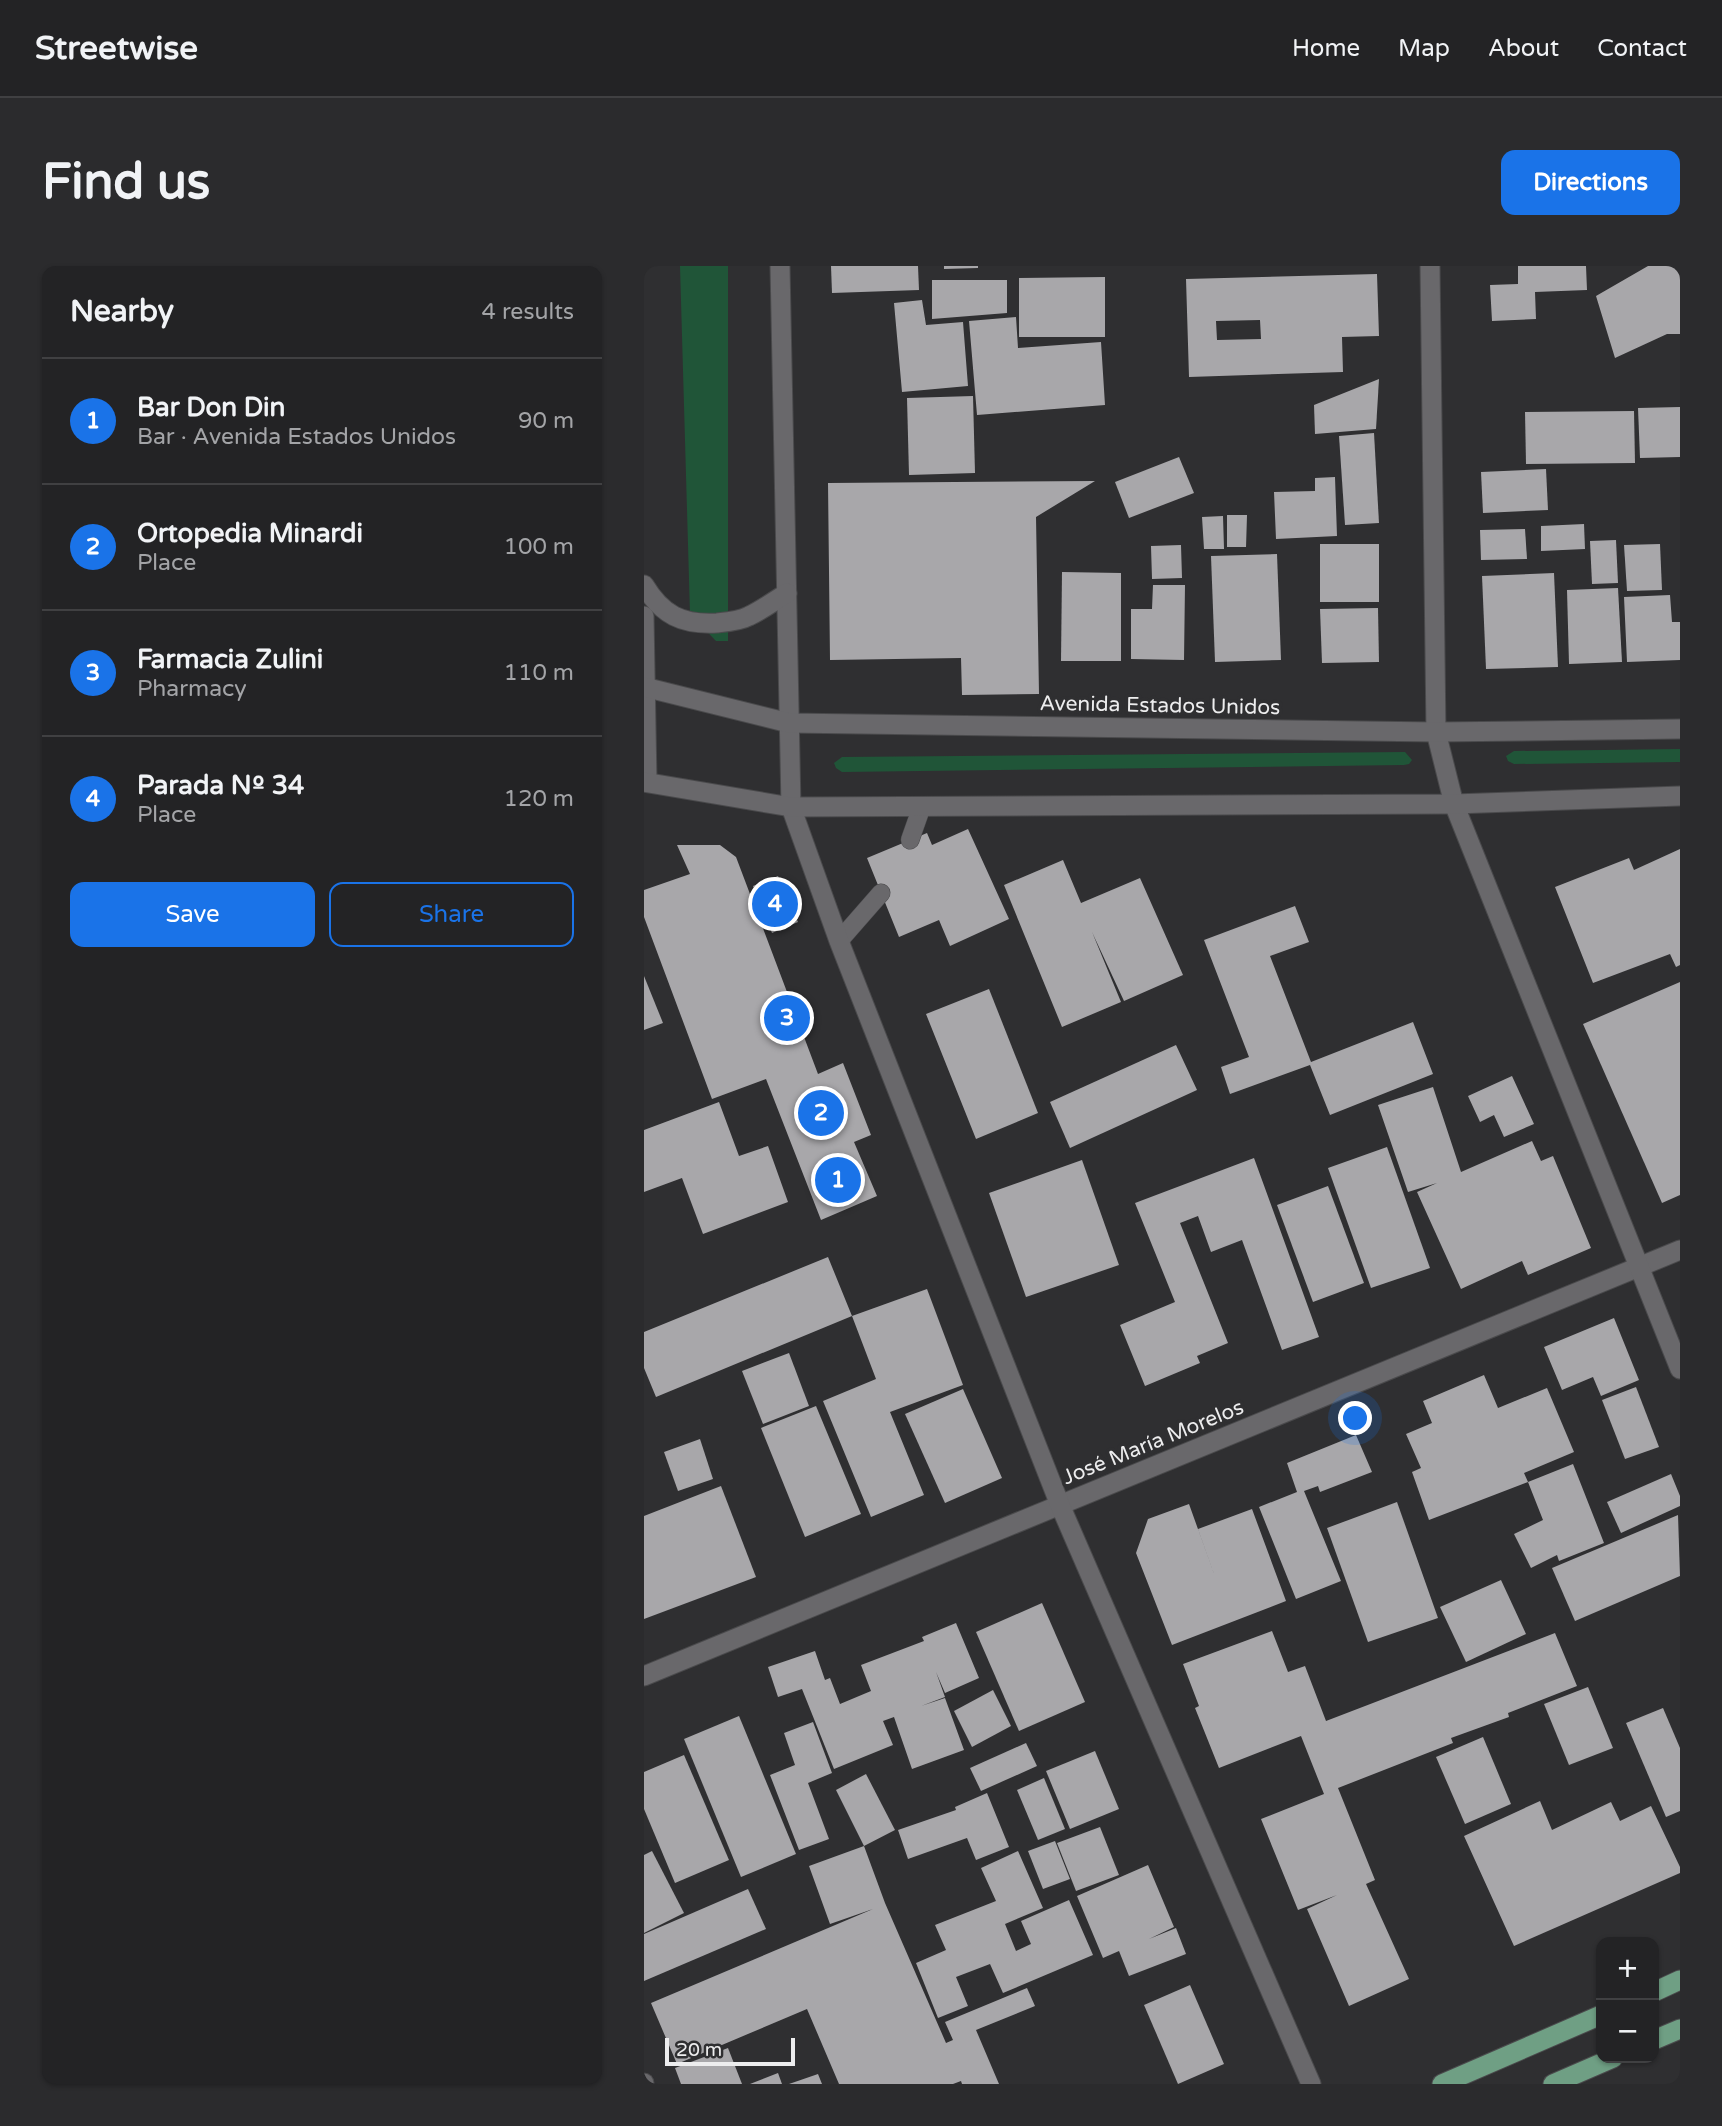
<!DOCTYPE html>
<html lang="en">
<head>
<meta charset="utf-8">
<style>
  :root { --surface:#232325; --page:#2b2b2d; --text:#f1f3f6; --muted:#a3a4a7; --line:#404042; --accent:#1a73e8 }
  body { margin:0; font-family:"Varela Round",sans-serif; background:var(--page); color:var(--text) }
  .controls { position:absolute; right:21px; bottom:21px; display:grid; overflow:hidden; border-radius:14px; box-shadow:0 2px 5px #0004 }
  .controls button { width:63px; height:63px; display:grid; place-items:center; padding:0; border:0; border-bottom:2px solid var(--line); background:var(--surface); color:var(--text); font:35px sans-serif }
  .scale { position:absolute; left:21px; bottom:18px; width:130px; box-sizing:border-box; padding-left:7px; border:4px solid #ededee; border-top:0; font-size:19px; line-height:24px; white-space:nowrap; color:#ededee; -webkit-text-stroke:5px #2f2f31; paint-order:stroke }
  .you { position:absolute; left:712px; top:1153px; width:24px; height:24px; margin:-18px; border:5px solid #fff; border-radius:50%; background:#1a73e8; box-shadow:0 0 0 10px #1a73e833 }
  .badge { display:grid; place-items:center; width:46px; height:46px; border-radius:50%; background:var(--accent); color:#fff; font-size:23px; font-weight:700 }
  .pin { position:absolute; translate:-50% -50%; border:4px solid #fff; box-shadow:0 2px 7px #0006 }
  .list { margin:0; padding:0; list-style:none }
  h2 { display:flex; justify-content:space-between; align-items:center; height:91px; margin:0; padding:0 28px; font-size:30px }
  h2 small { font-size:23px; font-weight:400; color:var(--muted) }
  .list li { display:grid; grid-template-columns:46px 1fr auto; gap:21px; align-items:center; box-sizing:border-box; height:126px; padding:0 28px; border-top:2px solid var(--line) }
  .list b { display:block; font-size:26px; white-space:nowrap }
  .list p { margin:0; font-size:23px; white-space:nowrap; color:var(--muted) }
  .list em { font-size:23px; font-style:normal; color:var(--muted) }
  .actions { display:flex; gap:14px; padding:21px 28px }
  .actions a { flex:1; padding:16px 0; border:2px solid var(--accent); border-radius:14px; text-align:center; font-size:24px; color:var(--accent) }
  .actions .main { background:var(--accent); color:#fff }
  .map { position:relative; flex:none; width:1036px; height:1818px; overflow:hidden; border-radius:14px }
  header { display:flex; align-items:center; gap:42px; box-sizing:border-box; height:98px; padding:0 35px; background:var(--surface); border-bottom:2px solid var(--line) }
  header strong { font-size:33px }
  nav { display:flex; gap:38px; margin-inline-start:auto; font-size:24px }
  .intro { display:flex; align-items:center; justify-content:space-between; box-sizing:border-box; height:168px; padding:0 42px }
  h1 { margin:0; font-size:49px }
  .button { padding:18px 32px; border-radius:14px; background:var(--accent); color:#fff; font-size:24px; font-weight:700 }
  main { display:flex; gap:42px; padding:0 42px }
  aside { flex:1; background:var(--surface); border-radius:14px; box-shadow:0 2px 5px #0004 }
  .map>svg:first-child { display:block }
</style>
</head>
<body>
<header>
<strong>Streetwise</strong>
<nav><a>Home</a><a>Map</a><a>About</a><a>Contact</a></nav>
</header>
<div class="intro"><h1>Find us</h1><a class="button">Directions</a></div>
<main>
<aside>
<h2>Nearby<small>4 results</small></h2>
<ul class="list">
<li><span class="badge">1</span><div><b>Bar Don Din</b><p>Bar · Avenida Estados Unidos</p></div><em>90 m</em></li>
<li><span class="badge">2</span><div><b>Ortopedia Minardi</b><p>Place</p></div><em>100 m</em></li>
<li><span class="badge">3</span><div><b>Farmacia Zulini</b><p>Pharmacy</p></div><em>110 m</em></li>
<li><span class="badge">4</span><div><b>Parada Nº 34</b><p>Place</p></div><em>120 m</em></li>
</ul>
<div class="actions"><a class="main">Save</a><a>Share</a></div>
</aside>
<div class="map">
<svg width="1036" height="1818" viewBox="0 0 1036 1818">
  <rect width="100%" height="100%" fill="#2f2f31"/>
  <!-- green -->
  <g fill="#205538">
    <path d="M36,0H84V375H72L46,348Z"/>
    <path d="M1036,483V496L870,498L864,495L862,490L870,485Z"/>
    <path d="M761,486L768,494L765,498L760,499L198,506L192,502L190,497L198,491Z"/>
  </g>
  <!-- building -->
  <g fill="#a8a7aa" fill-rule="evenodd">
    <path d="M187,0H274L275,24L188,27Z"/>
    <path d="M300,0H334V2L300,3Z"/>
    <path d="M874,0H942L943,24L891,26L892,53L848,55L846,19L874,18Z"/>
    <path d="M1004,0H1036V68H1023L971,92L952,30Z"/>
    <path d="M733,8L735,70L698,71L699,106L545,111L542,13ZM616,54L617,73L573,74L572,55Z"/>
    <path d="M461,11V71H375V12Z"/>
    <path d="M288,14H363V47L288,53Z"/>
    <path d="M278,34L282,59L319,56L324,120L258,126L250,37Z"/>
    <path d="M372,51L374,82L457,76L461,139L333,149L325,55Z"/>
    <path d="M735,113L732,163L671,168L670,139Z"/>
    <path d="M329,130L331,207L265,209L263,132Z"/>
    <path d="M1036,141V191L996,192L994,142Z"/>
    <path d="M990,145L991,197L882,198L881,146Z"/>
    <path d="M730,167L735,257L701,259L695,170Z"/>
    <path d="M535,191L550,227L485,252L471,216Z"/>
    <path d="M902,203L904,244L839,247L837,206Z"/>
    <path d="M691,211L693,270L632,273L630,226L671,225V212Z"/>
    <path d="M451,215L392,251L395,428L318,429L317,392L186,394L184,217Z"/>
    <path d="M583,249H603L602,281H583Z"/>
    <path d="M579,250L580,283H560L558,251Z"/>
    <path d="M940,258L941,283L897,285V260Z"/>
    <path d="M881,263L883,293L837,294L836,264Z"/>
    <path d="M972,274L974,317L948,318L946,275Z"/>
    <rect x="676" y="278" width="59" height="58"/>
    <path d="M1016,278L1018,324L983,325L980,279Z"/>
    <path d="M537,279L538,312L508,313L507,280Z"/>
    <path d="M633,288L637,394L571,396L567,290Z"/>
    <path d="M418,306L477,307V395H417Z"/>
    <path d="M910,307L914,401L842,403L838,310Z"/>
    <path d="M509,319H541L540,394L487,393V343H508Z"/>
    <path d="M974,322L978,396L925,398L923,324Z"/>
    <path d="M1026,329L1028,356H1036V394L983,396L980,331Z"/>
    <path d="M734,342L735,396L678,397L676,343Z"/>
    <path d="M324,563L365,653L306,680L295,654L255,671L223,592L283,567L288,579Z"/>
    <path d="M33,579H76L92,591L174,808L199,797L227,869L210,876L233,930L177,954L122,813L68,833L0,651V624L46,608Z"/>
    <path d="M1036,583V699L1032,701L1026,688L949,717L911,621L985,592L990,604Z"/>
    <path d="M419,594L437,637L496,612L539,709L480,735L448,666L477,736L418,761L360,619Z"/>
    <path d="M134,610L154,656L128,667L109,620Z"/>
    <path d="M651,640L665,676L626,690L667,796L769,756L789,808L686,849L666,799L586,828L577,801L605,791L560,674Z"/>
    <path d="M0,710L19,757L0,764Z"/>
    <path d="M1036,716V929L1018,937L939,758Z"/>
    <path d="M345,723L394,847L332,873L282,748Z"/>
    <path d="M532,779L553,824L426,882L406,836Z"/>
    <path d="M868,810L890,858L860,871L850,849L836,856L824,830Z"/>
    <path d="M789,821L817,906L888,875L897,895L909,890L947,982L884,1009L878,995L817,1023L773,926L793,917L764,926L734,839Z"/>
    <path d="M75,836L95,890L124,880L144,936L59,968L38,912L0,926V864Z"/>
    <path d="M743,881L786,1002L727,1022L684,902Z"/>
    <path d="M610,892L675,1071L638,1084L598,974L567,986L554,950L536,957L584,1077L553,1090L556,1097L501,1120L476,1059L531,1036L491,937Z"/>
    <path d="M438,894L475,999L382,1031L345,927Z"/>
    <path d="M684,920L720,1017L669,1036L633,939Z"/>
    <path d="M184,991L208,1050L283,1023L319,1119L246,1146L280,1229L227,1251L179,1135L232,1113L208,1050L12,1131L0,1102V1066Z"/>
    <path d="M970,1052L995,1114L957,1130L949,1111L918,1124L900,1081Z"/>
    <path d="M145,1087L165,1140L119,1158L98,1105Z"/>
    <path d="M840,1109L854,1142L903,1122L930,1186L880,1207L884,1216L785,1254L768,1206L777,1202L762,1168L788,1157L779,1135Z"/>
    <path d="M992,1121L1015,1181L981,1193L958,1134Z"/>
    <path d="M319,1123L358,1212L301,1237L261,1148Z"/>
    <path d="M172,1140L217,1248L161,1271L117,1162Z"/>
    <path d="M712,1169L728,1206L676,1226L674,1220L660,1225L697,1315L652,1333L615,1241L653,1226L643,1197Z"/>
    <path d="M56,1173L69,1213L34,1225L20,1186Z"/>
    <path d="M929,1198L960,1277L915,1295L913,1289L887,1302L870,1268L899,1254L884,1216Z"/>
    <path d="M1027,1208L1036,1230V1240L977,1267L963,1236Z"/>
    <path d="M77,1220L112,1311L0,1353V1250Z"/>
    <path d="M753,1236L794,1352L724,1376L683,1262Z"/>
    <path d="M545,1238L574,1319L554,1263L608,1243L642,1335L528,1379L492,1287L504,1253Z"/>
    <path d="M1034,1249L1036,1310L931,1355L908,1302Z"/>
    <path d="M857,1314L882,1368L822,1396L796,1341Z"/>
    <path d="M398,1337L441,1436L375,1465L332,1366Z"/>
    <path d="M312,1357L335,1412L301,1427L292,1406L301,1431L277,1440L301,1432L320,1484L268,1503L250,1451L239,1455L249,1479L190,1503L158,1423L134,1431L124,1401L171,1385L181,1414L186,1412L196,1438L227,1425L217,1399L280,1375L278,1371Z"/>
    <path d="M628,1365L644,1406L661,1400L682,1455L911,1367L933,1420L864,1447L865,1451L807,1472L809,1477L694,1522L731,1614L722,1618L765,1713L705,1740L663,1643L693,1629L654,1644L617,1553L680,1528L657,1470L575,1502L551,1442L555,1440L539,1398Z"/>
    <path d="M944,1421L969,1482L925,1499L900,1438Z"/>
    <path d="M349,1424L367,1460L328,1481L310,1445Z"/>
    <path d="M1019,1442L1036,1482V1545L1022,1551L982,1457Z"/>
    <path d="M95,1450L152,1588L97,1611L40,1473Z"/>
    <path d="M169,1456L188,1507L164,1517L185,1573L155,1584L126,1509L151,1499L140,1467Z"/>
    <path d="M839,1471L867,1538L821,1558L792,1491Z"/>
    <path d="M382,1477L393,1500L337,1525L326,1502Z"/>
    <path d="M451,1485L475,1543L426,1563L402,1505Z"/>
    <path d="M40,1489L85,1594L31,1617L0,1543V1506Z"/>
    <path d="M222,1508L251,1564L220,1580L192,1524Z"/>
    <path d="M400,1512L421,1563L394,1574L373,1524Z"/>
    <path d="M343,1527L365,1581L332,1594L323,1572L264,1593L254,1564L312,1544L311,1541Z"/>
    <path d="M896,1535L908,1564L967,1536L976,1555L1007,1540L1036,1601V1607L870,1680L820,1570Z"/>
    <path d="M456,1561L475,1609L432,1625L413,1577Z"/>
    <path d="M411,1575L426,1613L399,1623L384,1585Z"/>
    <path d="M220,1580L241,1637L302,1777L309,1774L301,1756L383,1722L391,1740L332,1764L355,1818H318L317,1815L309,1818H195L163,1743L33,1798L7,1737L229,1643L186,1658L165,1600Z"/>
    <path d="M8,1585L40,1647L0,1667V1589Z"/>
    <path d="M374,1585L399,1642L361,1658L372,1685L387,1678L377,1655L425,1634L449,1689L359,1727L346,1698L312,1711L324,1740L294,1752L272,1697L302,1684L291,1659L352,1635L337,1602Z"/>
    <path d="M504,1599L530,1661L505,1673L532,1662L542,1688L485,1710L475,1685L459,1692L433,1630Z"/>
    <path d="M104,1623L122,1663L0,1715V1668Z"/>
    <path d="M546,1719L580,1798L534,1818L500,1739Z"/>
    <path d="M84,1782L98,1818H37L31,1802Z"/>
    <path d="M134,1807L138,1818H106Z"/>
    <path d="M174,1808L178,1818H145Z"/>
  </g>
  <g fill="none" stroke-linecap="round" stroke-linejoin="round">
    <!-- service casing -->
    <g stroke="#4a4a4c" stroke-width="19">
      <g id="service">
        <path d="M266,574L278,540"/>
        <path d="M195,675L237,627"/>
      </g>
    </g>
    <!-- minor casing -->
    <g stroke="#4a4a4c" stroke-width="21">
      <g id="minor">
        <path d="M0,1410L1036,984"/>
        <path d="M0,1817V1818"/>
      </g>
    </g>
    <!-- tertiary casing -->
    <g stroke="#4a4a4c" stroke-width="21">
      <path id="tertiary" d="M786,0L792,466L810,538L1036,1103"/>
    </g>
    <!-- secondary casing -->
    <g stroke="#4a4a4c" stroke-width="21">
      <g id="secondary">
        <path d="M136,0L147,541L195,675L416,1239L667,1818"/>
        <path d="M0,319C18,349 38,359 73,357C83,356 96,355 105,350C118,344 130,335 143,327"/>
        <path d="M0,350L3,516"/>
        <path d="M0,421L145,457L792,466L1036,463"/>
        <path d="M0,516L147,541L810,538L1036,530"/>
      </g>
    </g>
    <!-- primary casing -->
    <g stroke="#4a4a4c" stroke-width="21">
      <g id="primary">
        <path d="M1010,1726L1036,1714"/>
        <path d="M1010,1774L1036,1763"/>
        <path d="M798,1818L957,1749"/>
        <path d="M909,1818L969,1792"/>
      </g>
    </g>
    <!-- service -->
    <use href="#service" stroke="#69686b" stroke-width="18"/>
    <!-- minor -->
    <use href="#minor" stroke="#69686b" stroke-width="19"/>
    <!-- tertiary -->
    <use href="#tertiary" stroke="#69686b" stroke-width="19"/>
    <!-- secondary -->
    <use href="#secondary" stroke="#69686b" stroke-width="19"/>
    <!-- primary -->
    <use href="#primary" stroke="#6f9f84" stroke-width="19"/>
  </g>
  <g text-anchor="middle" stroke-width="7" stroke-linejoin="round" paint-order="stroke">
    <!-- street labels -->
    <g font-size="21" fill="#ededee" stroke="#2f2f31">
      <text transform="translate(516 439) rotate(1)" y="7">Avenida Estados Unidos</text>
      <text transform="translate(509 1176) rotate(-22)" y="7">José María Morelos</text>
    </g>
  </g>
</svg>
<div class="controls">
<button>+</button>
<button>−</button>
</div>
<div class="scale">20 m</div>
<div class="you"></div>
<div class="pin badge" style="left:194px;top:914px">1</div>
<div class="pin badge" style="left:177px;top:847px">2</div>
<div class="pin badge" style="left:143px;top:752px">3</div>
<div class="pin badge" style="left:131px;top:638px">4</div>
</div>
</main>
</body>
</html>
